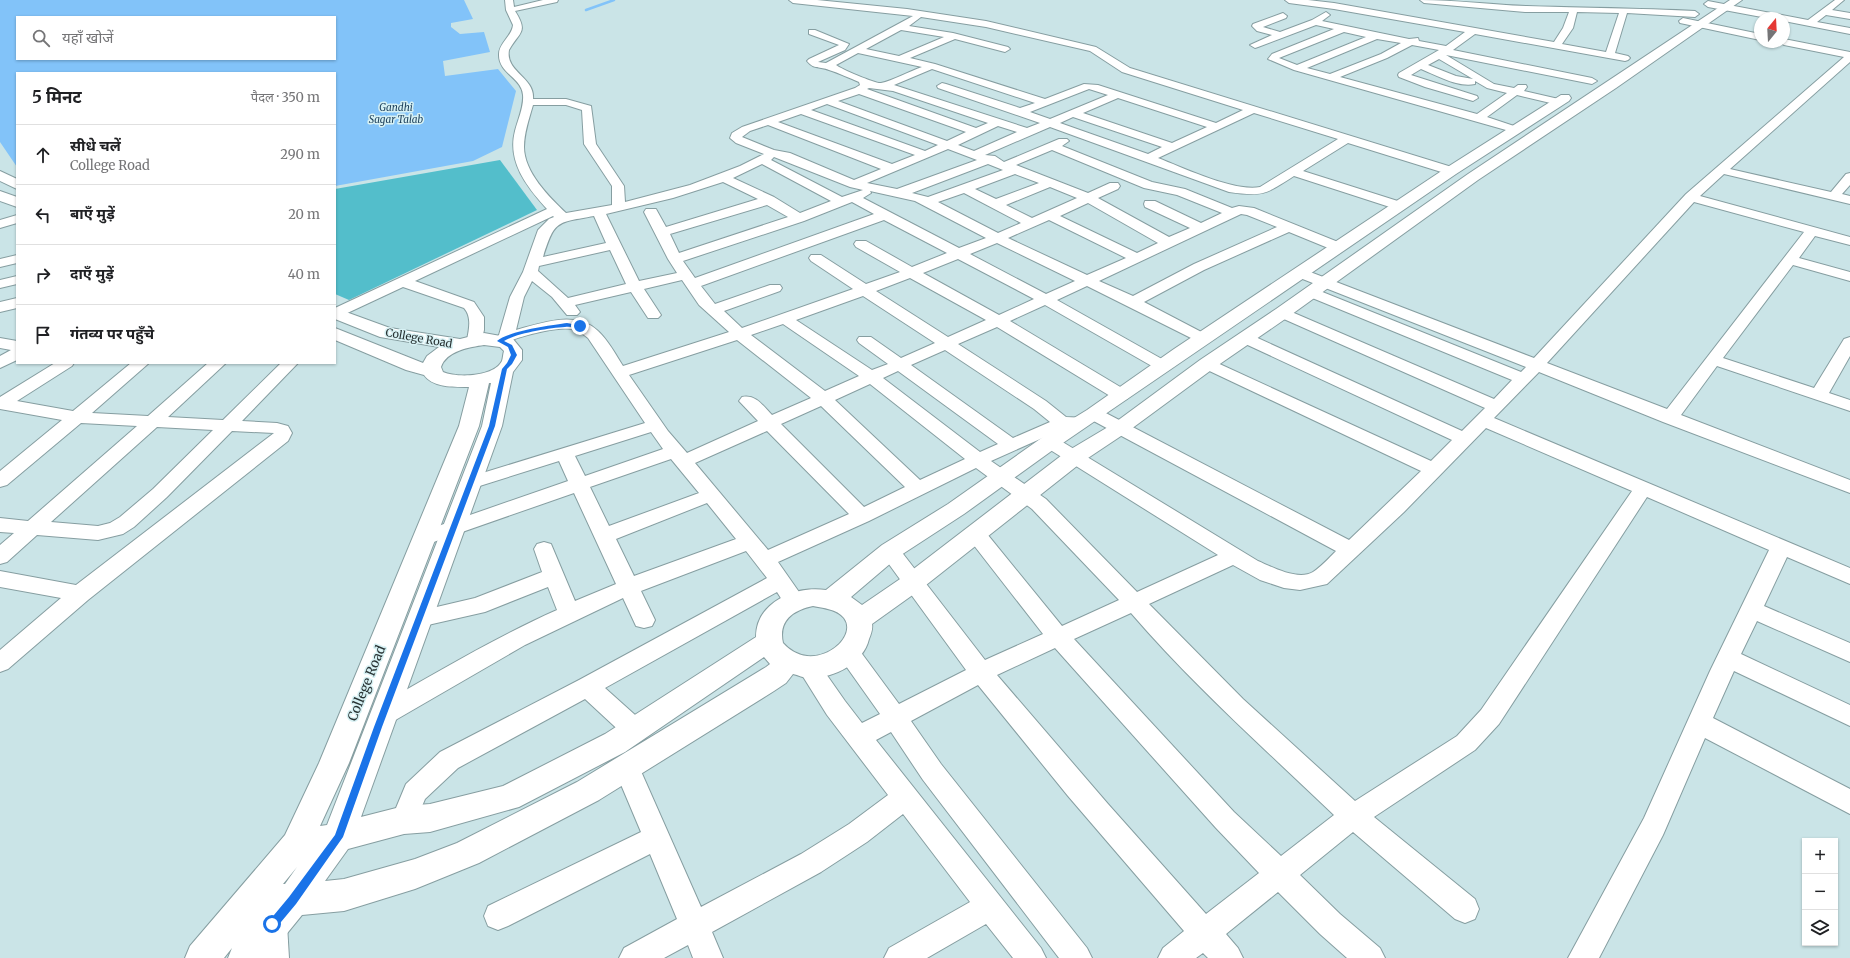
<!DOCTYPE html>
<html lang="hi">
<head>
<meta charset="utf-8">
<style>
  :root { --surface:#fff; --page:#f6f6f6; --text:#202124; --muted:#757577; --line:#e0e0e0 }
  body { margin:0; font-family:Merriweather,"Noto Sans Devanagari",serif; background:var(--page); color:var(--text) }
  .controls { position:absolute; right:12px; bottom:12px; display:grid; overflow:hidden; border-radius:0px; box-shadow:0 1px 3px #0004 }
  .controls button { width:36px; height:36px; display:grid; place-items:center; padding:0; border:0; border-bottom:1px solid var(--line); background:var(--surface); color:var(--text); font:20px sans-serif }
  .compass { position:absolute; left:1754px; top:12px; width:36px; height:36px; border-radius:50%; background:var(--surface); box-shadow:0 1px 3px #0004; rotate:18deg }
  .stop { position:absolute; width:12px; height:12px; margin:-9px; border:3px solid #1a73e8; border-radius:50%; background:#fff }
  .stop.end { background:#1a73e8; border-color:#fff; box-shadow:0 1px 4px #0008 }
  .list { margin:0; padding:0; list-style:none }
  h2 { display:flex; justify-content:space-between; align-items:center; height:52px; margin:0; padding:0 16px; font-size:17px }
  h2 small { font-size:13px; font-weight:400; color:var(--muted) }
  .list li { display:grid; grid-template-columns:26px 1fr auto; gap:12px; align-items:center; box-sizing:border-box; height:60px; padding:0 16px; border-top:1px solid var(--line) }
  .list b { display:block; font-size:15px; white-space:nowrap }
  .list p { margin:0; font-size:13px; white-space:nowrap; color:var(--muted) }
  .list em { font-size:13px; font-style:normal; color:var(--muted) }
  .icon { flex:none; width:22px; height:22px; fill:none; stroke:currentColor; stroke-width:2; stroke-linecap:round; stroke-linejoin:round }
  .map { position:relative; flex:none; width:1850px; height:958px; overflow:hidden }
  .search { position:absolute; background:var(--surface); box-shadow:0 1px 3px #0004; left:16px; top:16px; width:320px; height:44px; display:flex; align-items:center; gap:10px; box-sizing:border-box; padding:0 14px; border-radius:0px; color:var(--muted); font-size:15px }
  .panel { position:absolute; background:var(--surface); box-shadow:0 1px 3px #0004; left:16px; top:72px; width:320px; height:292px; border-radius:0px }
  .map>svg:first-child { display:block }
</style>
</head>
<body>
<div class="map">
<svg width="1850" height="958" viewBox="0 0 1850 958">
  <rect width="100%" height="100%" fill="#cae4e7"/>
  <!-- green -->
  <path fill="#53becb" d="M500,160L537,210L349,300L335,294V189Z"/>
  <!-- water -->
  <path fill="#82c3f9" fill-rule="evenodd" d="M0,0H464L473,19L451,23V27L460,34L484,32L490,52L443,61L445,76L498,69L516,91L502,147L473,161L335,186V73H17V167L0,142ZM17,17H335V59H17Z"/>
  <g fill="none" stroke-linecap="round" stroke-linejoin="round">
    <!-- stream -->
    <path stroke="#82c3f9" stroke-width="2.5" d="M586,10L614,0"/>
    <!-- minor casing -->
    <g stroke="#869ea1" stroke-width="2">
      <g id="minor">
        <path d="M505,0H513L514,7L543,0H558L557,2L515,11C529,33 519,32 509,50C505,72 535,77 533,99H566L591,106L596,144L624,186L625,202L690,185L740,166L764,154L736,143L730,138L732,133L742,127L855,88L860,85L859,82C849,78 839,73 829,70C820,66 814,70 807,61L809,59L839,45L809,34V30H815L849,44L845,50L818,62L826,63L913,16L793,3L789,0H817L907,9L986,21L1096,47L1130,68L1455,168L1457,171L1455,174L1451,175L1348,143L1303,171L1404,203L1405,206L1404,209L1399,210L1294,176C1266,194 1263,197 1229,192L1050,127L985,155L995,156L1004,162L1059,139H1067L1069,141L1062,146L1152,182L1185,189L1232,208L1239,206L1254,208L1343,244L1345,247L1343,250H1333L1289,232L1204,270L1144,302L1209,336L1211,339L1209,342L1203,344L1087,286L1057,300L1169,363L1171,366L1169,369L1163,371L1157,369L1045,305L1010,321L1127,391L1130,395L1127,399L1121,400L1115,399L997,327L958,344L1046,401L1066,417L1087,418L1090,422L1087,426L1065,428L991,461L1046,499L1137,592L1218,555L1044,446L1041,442L1044,438L1050,436L1056,438L1258,561C1272,567 1298,581 1313,572C1321,567 1329,558 1336,551L1088,418L1085,414L1088,410L1094,409L1100,410L1349,540L1421,471L1201,367L1199,364L1201,361L1207,359L1213,361L1431,461L1452,440L1239,341L1237,338L1239,335H1251L1462,431L1485,408L1277,316L1274,313L1277,310H1287L1494,399L1512,380L1305,295L1303,292L1305,289H1315L1521,372L1526,367L1295,276L1293,273L1295,270H1305L1534,358L1686,194L1844,57L1784,45L1779,42H1784V39L1850,52V62L1730,169L1831,192L1846,174L1850,173V185L1842,194L1850,196V204L1724,174L1700,196L1850,237V245L1815,236L1799,258L1850,272V281L1793,265L1723,358L1814,388L1844,339L1850,337V356L1829,393L1850,400V411L1717,366L1681,415L1850,480V493L1663,422L1539,372L1494,418L1850,568V584L1787,557L1764,606L1850,643V662L1757,621L1741,654L1850,705V726L1734,671L1713,718L1850,789V814L1705,738L1663,835L1599,958H1568L1644,818L1710,671L1769,550L1647,497L1499,724L1475,750L1374,817L1475,899L1479,909L1475,919L1465,923L1455,919L1353,832L1300,875L1340,914L1380,948L1385,958H1347L1320,934L1278,892L1226,934L1238,948L1243,958H1208L1203,953L1196,958H1158L1163,948L1184,931L1068,796L978,685L911,721L941,764L1087,948L1092,958H1059L923,780L891,732L876,740L1041,948L1046,958H1013L986,924L927,958H884L889,948L970,902L903,814L867,842L821,872L712,932L723,958H693L688,945L664,958H619L624,948L677,919L650,854L508,926L498,930L488,926L484,916L488,906L641,832L614,768L618,760L627,757L636,760L701,907L801,854L849,824L888,795L827,715L797,667L801,661L809,658L817,661L845,701L862,723L880,714L841,659L838,653L841,647L849,644L857,647L899,704L966,670L883,556L880,551L883,546L890,544L897,546L985,660L1043,634L969,539L966,534L969,529L976,527L983,529L1062,626L1119,600L1032,509L976,468L869,521L778,562L806,602L803,608C788,612 784,603 777,592L605,688L644,723L647,730L644,737L635,740L626,737L585,699L458,768L425,799L413,828L404,832L395,828L391,820L406,784L440,752L579,680L767,578L746,551L641,591L655,620L652,626L644,628L636,626L623,598L525,645L392,722L383,725L374,722L371,715L374,708C435,674 494,638 557,610L548,587L485,612L419,627L411,625L408,619L411,613L475,598L542,572L534,549L537,544L544,542L551,544L575,601L616,584L574,493L425,545L418,543L415,538L418,533L568,481L559,461L470,489L463,487L460,483L463,479L645,423L588,338C584,335 580,331 575,330C562,325 525,335 512,340C505,343 502,346 494,344L492,341L499,335L510,297L523,272L538,230L549,219L554,217L553,216L415,281L474,302L484,317V330L481,343H469L467,340C469,329 472,317 464,308L403,287L341,316L335,317V308L547,209C527,187 507,162 515,131C518,119 524,107 523,95C522,78 498,73 499,54C499,43 512,36 513,25L506,10ZM921,17L986,27L1090,51L1122,72L1243,110L1216,123L1098,85L1084,84L1045,99L935,64L910,58L955,39L1005,52L1010,49L1008,47L953,33L909,26ZM901,30L944,37L899,56L866,49ZM858,53L922,67C910,71 892,81 881,83C876,84 841,69 836,65ZM932,69L1035,103L1020,108L946,84L942,83L937,86L938,88L1040,123L1027,128L894,85ZM869,88L893,91L988,123L976,128L867,89ZM1089,89L1108,95L1050,119L1030,112ZM859,94L966,132L947,141L838,101ZM1118,98L1207,127L1172,143L1083,113ZM827,104L938,145L925,151L811,110ZM533,105H566L582,110L584,144L612,186V205L566,213C549,197 524,172 524,147C524,133 529,119 533,105ZM1254,113L1338,139L1260,187C1234,192 1184,168 1158,158ZM801,114L915,155L892,164L778,122ZM1073,117L1162,147L1148,154L1060,123ZM768,125L881,169L854,180L790,153L774,150L742,137L750,131ZM998,126L1017,132L974,151L958,145ZM948,149L977,160L897,189L867,183ZM1052,150L1144,188L1177,195L1222,213L1201,223L1155,201H1145L1144,204L1145,207L1190,228L1169,237L1098,198L1118,189L1120,186L1118,183H1110L1088,193L1016,165ZM774,157L850,187L863,190L842,197L771,160ZM762,164L831,201L800,213L774,197L733,178ZM988,164L1003,170L928,197L912,193ZM1015,174L1039,183L996,199L975,189ZM723,182L758,199L666,227L656,209H646L644,212L668,259L677,273L639,281L606,214L673,198ZM1050,187L1077,198L1032,218L1006,205ZM870,191L915,201L986,238L959,248L863,198L871,193ZM964,193L1021,223L998,233L938,202ZM852,202L874,214L695,278L683,261L804,221ZM1694,202L1804,232L1667,409L1547,363ZM1088,203L1158,243L1137,253L1060,216ZM767,205L788,217L679,253L670,234ZM1241,214L1247,215L1277,227L1194,264L1133,296L1099,281ZM594,216L606,243L543,257C555,219 557,223 594,216ZM884,220L947,253L912,267L866,241H856L854,244L856,247L900,272L866,284L821,255H811L809,258L811,261L853,289L742,328L724,311L780,291L782,288L780,285H770L715,304L701,286ZM1049,220L1126,258L1087,275L1008,238ZM997,243L1075,281L1046,294L970,254ZM610,250L626,284L568,298L538,271L539,266ZM958,259L1034,299L999,315L923,273ZM910,278L986,320L948,337L876,291ZM682,280L699,305L729,332L623,366C616,355 608,340 598,331C576,310 542,323 516,330L524,297L532,281L552,297L567,315H577L580,312L575,305L631,292L648,318H658L661,315L644,289ZM863,296L935,343L901,358L871,337H859L857,340L859,343L888,364L872,370L796,320ZM783,324L859,376L825,391L751,335ZM737,340L811,398L772,415C763,406 756,394 742,397L739,401L758,421L687,453L668,431L629,375ZM945,350L1034,409L1050,422L1013,438L911,365ZM898,371L998,444L980,452L883,378ZM870,384L965,459L920,480L835,400ZM821,406L905,487L864,507L781,424ZM1486,428L1632,491L1481,710L1457,736L1355,801L1243,699L1149,604L1233,565L1260,580L1284,588L1300,590L1327,584L1404,512ZM767,431L849,514L768,550L695,463ZM651,432L663,449L585,476L575,456ZM671,459L699,493L609,526L590,487ZM707,503L736,539L634,576L616,539ZM1131,613C1193,685 1265,749 1334,815L1281,856L1234,812L1074,639ZM1055,648L1216,828L1259,873L1206,914L1108,804L997,675Z"/>
        <path d="M1285,0H1308L1334,3L1554,42L1563,28L1569,12H1525L1424,3L1420,0C1456,0 1491,5 1527,6C1583,8 1639,8 1695,11L1699,14L1695,17L1627,13L1615,53L1628,56L1630,58L1628,60L1625,61L1475,34L1453,50L1592,78L1597,81L1592,84L1446,55L1494,84L1514,88L1518,85H1526L1527,87L1524,91L1563,100L1564,102L1559,105L1517,95L1487,117L1517,127L1519,129L1513,132L1294,70L1268,59L1272,54L1334,29L1316,25L1258,47L1255,48L1250,45L1272,35L1257,31L1252,26L1253,24L1283,13L1287,16L1286,18L1263,27L1280,32L1312,20L1326,12L1330,15L1322,21L1409,39L1418,38L1419,41L1446,46L1465,32L1334,9L1289,3ZM1577,12L1619,13L1606,52L1562,44L1573,28ZM1344,32L1366,37L1297,65L1279,58ZM1377,39L1401,43L1381,54L1330,74L1307,68ZM1412,45L1439,50L1399,73L1398,75L1399,77L1425,87L1473,101L1478,98L1477,96L1411,75L1421,69C1436,75 1458,88 1475,84V81L1487,88L1507,93L1477,114L1340,77L1387,58ZM1439,59L1473,79L1456,76L1428,65Z"/>
        <path d="M1835,0H1844L1832,10L1850,13V19L1826,15L1817,22L1850,28V34L1784,21V18H1767L1708,7L1704,4L1708,1L1808,20Z"/>
        <path d="M1683,18L1760,34V40L1680,23L1679,21Z"/>
        <path d="M17,215V223L0,228V220Z"/>
        <path d="M17,255V263L0,267V259Z"/>
        <path d="M17,276V284L0,288V280Z"/>
        <path d="M17,298V308L0,312V302Z"/>
        <path d="M0,338L17,341V360L0,368V356L11,350L0,348Z"/>
        <path d="M55,363H74L72,366L17,401L73,411L131,363H149L92,413L148,416L208,363H226L168,417L223,420L281,363H298L242,421L277,423L288,426L292,433L288,441L88,600L8,669L0,672V650L61,598L0,587V571L76,585L274,433L232,431L167,497L134,527L123,534L98,540L37,535L7,562L0,564V545L14,533L0,532V518L28,521L137,426L81,423L7,485L0,487V471L62,420L0,409V397ZM157,427L213,430L153,489L120,517L110,523L98,526L51,522Z"/>
        <path d="M273,911L283,915L287,925L289,958H259V925L263,915Z"/>
      </g>
    </g>
    <!-- major casing -->
    <g stroke="#869ea1" stroke-width="2">
      <g id="major">
        <path d="M1730,0H1742L1616,88L1478,180L1288,317L1214,368L1127,432L1082,462L921,589L872,624C873,629 871,634 869,639C863,664 833,679 808,678C804,678 798,675 793,674L786,683L774,691L599,800L479,863L415,889L344,911L302,915L267,958H228L232,948L224,958H185L190,946L285,835L319,763L459,426L469,387C455,387 433,388 424,375L406,370L335,340V328L423,363L427,356L439,347L380,337L335,319V308L390,328L460,339L484,333L506,337L513,339L522,350V360L513,372L502,426L361,817L404,806L430,804L503,786L605,734L756,637C756,602 796,585 826,590L882,545L948,504L1043,437L1087,410L1174,349L1446,168L1561,95H1569L1571,98L1569,101L1456,174L1057,447L964,514L898,557L851,597L862,605L903,577L1066,452L1113,424L1200,360L1276,309L1468,174ZM484,345L500,347L504,351C503,354 503,358 502,361C494,377 457,378 443,372L441,367C446,351 470,347 484,345ZM489,383H491L482,426L327,825L320,826L349,763L479,426ZM813,606C823,608 837,609 844,618C860,639 812,676 783,643C778,621 793,610 813,606ZM764,657L770,664L766,667L577,782L457,843L415,859L344,879L325,881L348,849L404,834L430,832L519,807L625,752ZM297,867L285,884H283Z"/>
        <path d="M0,171L17,179V189L0,181Z"/>
        <path d="M0,191L17,197V207L0,201Z"/>
      </g>
    </g>
    <!-- minor -->
    <use href="#minor" fill="#fff" fill-rule="evenodd"/>
    <!-- major -->
    <use href="#major" fill="#fff" fill-rule="evenodd"/>
  </g>
  <!-- route -->
  <path fill="#1a73e8" d="M567,323L583,326C578,329 571,326 565,327C549,328 517,333 504,341L512,345L517,355L512,364L507,369L495,426L382,727L343,837L296,904L276,928L272,929L269,928L268,924L269,921L289,897L335,835L374,727L489,426L502,369L507,363L511,355L508,347L497,341C508,331 552,325 567,323Z"/>
  <g text-anchor="middle" stroke-width="3" stroke-linejoin="round" paint-order="stroke">
    <!-- far-water labels -->
    <g font-size="10" font-style="italic" fill="#1a3d59" stroke="#d7f1f4">
      <text x="396" y="111">Gandhi<tspan x="396" dy="12">Sagar Talab</tspan></text>
    </g>
    <!-- street labels -->
    <g font-size="11" fill="#293334" stroke="#d7f1f4">
      <text transform="translate(419 338) rotate(10)" y="4">College Road</text>
    </g>
    <!-- near-street labels -->
    <g font-size="13" fill="#293334" stroke="#d7f1f4">
      <text transform="translate(366 683) rotate(-68)" y="5">College Road</text>
    </g>
  </g>
</svg>
<div class="controls">
<button>+</button>
<button>−</button>
<button><svg class="icon" aria-label="layers" viewBox="0 0 24 24"><path d="M12 4l9 5-9 5-9-5zM3 14l9 5 9-5"/></svg></button>
</div>
<svg class="compass" viewBox="-18 -18 36 36"><path d="M0-13l5 13h-10z" fill="#e53935"/><path d="M0 13l5-13h-10z" fill="#757577"/></svg>
<div class="stop" style="left:272px;top:924px"></div>
<div class="stop end" style="left:580px;top:326px"></div>
<div class="search"><svg class="icon" aria-label="search" viewBox="0 0 24 24"><circle cx="10" cy="10" r="6"/><path d="M15 15l6 6"/></svg>यहाँ खोजें</div>
<section class="panel">
<h2>5 मिनट<small>पैदल · 350 m</small></h2>
<ul class="list">
<li><svg class="icon" aria-label="ahead" viewBox="0 0 24 24"><path d="M12 20V5M6 11l6-6 6 6"/></svg><div><b>सीधे चलें</b><p>College Road</p></div><em>290 m</em></li>
<li><svg class="icon" aria-label="left" viewBox="0 0 24 24"><path d="M17 20v-9H6M10 6l-5 5 5 5"/></svg><div><b>बाएँ मुड़ें</b></div><em>20 m</em></li>
<li><svg class="icon" aria-label="right" viewBox="0 0 24 24"><path d="M7 20v-9h11M14 6l5 5-5 5"/></svg><div><b>दाएँ मुड़ें</b></div><em>40 m</em></li>
<li><svg class="icon" aria-label="arrive" viewBox="0 0 24 24"><path d="M6 21V4h12l-3 4 3 4H6"/></svg><div><b>गंतव्य पर पहुँचे</b></div></li>
</ul>
</section>
</div>
</body>
</html>
